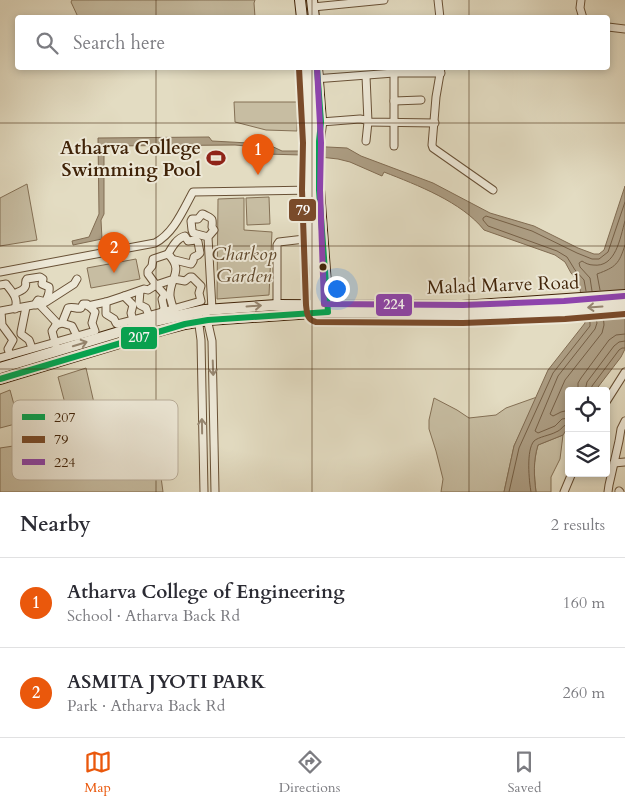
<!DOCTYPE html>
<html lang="en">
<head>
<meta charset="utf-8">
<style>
  :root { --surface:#fff; --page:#f7f7f7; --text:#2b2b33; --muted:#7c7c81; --line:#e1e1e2; --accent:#ea580c }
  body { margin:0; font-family:Cardo,serif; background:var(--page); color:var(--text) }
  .controls { position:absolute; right:15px; bottom:15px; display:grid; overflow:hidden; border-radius:5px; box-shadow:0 2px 8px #0003 }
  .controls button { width:45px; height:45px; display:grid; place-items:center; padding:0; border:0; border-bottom:1px solid var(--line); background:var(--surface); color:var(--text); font:25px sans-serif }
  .you { position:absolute; left:336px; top:288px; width:18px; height:18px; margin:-12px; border:4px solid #fff; border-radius:50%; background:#1a73e8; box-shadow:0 0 0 8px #1a73e833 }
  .badge { display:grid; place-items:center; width:32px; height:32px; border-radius:50%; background:var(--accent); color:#fff; font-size:16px; font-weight:700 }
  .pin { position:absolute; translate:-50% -41px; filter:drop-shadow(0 1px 2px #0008) }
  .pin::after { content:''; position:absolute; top:26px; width:18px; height:15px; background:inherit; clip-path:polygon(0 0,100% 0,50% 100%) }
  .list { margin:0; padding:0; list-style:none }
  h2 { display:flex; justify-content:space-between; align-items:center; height:65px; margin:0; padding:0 20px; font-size:21px }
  h2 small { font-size:16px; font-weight:400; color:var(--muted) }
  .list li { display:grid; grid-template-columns:32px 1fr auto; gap:15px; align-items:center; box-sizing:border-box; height:90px; padding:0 20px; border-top:1px solid var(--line) }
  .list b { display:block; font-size:19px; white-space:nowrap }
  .list p { margin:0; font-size:16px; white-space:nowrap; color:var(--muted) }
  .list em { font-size:16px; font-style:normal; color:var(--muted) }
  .icon { flex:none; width:28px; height:28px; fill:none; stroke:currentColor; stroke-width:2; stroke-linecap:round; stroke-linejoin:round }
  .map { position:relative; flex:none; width:625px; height:492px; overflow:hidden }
  .search { position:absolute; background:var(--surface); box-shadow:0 2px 8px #0003; left:15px; right:15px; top:15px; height:55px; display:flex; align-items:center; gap:12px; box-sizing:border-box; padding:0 18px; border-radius:5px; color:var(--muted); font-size:19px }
  .sheet { height:245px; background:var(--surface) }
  nav { display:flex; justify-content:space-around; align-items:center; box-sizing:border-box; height:70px; border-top:1px solid var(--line); background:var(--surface); font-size:14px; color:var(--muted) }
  nav a { display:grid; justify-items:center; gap:2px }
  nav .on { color:var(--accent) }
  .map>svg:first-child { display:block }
</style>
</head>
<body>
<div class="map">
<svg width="625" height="492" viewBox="0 0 625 492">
  <rect width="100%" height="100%" fill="#e3dcc2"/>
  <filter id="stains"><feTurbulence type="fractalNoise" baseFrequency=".004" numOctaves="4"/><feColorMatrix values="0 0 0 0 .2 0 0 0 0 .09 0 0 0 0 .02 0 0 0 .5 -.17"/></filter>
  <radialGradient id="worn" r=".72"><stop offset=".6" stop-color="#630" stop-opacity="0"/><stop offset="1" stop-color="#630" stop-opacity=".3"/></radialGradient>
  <!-- green -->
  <g fill="#c7bda2" stroke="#847055">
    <path d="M72,0H255L254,3L255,17H78L71,2Z"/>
    <path d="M234,102H298L297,131L266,130L235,122Z"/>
    <path d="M27,184L37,240L0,246V198Z"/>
    <path d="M269,197L270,224L247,225L246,198Z"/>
    <path d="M244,198V230L272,232L269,295L217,299L218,199Z"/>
    <path d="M136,259L140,279L91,288L87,268Z"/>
    <path d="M86,368L94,403L67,411L58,377Z"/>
    <path d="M10,390L19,423L0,428V394Z"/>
    <path d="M537,397L514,446L504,492H441L443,479L436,451L429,429V420L434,398L457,410L469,418L496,415L506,408Z"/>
    <path d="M154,425L163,492H0V448Z"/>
    <path d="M563,435L560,459L551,477V492H536C534,474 533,462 538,445Z"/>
  </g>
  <!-- water -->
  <path fill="#ac9d83" stroke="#816c52" d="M209,137L212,141L267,144L282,151H298L308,146L347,148L361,156L433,183L490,213L534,226L578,248L594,254H599L604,250L625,186V349L621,357L595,391H569V426L563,435L538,445C533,462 534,475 536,492H504L514,446L548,370L585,323L579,282L571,273L565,262L555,255L484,230C462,202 417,185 384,172L382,176L350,162L338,159L302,155L265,154L256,147L235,145L104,146V214L101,220L102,239L73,245L72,241L89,237L99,214L98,138Z"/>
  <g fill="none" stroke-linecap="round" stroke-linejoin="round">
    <!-- shore -->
    <g stroke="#766046" stroke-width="1">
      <path d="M600,290L597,274C616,267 619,264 625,245"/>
      <path d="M586,291L584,280L575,270L567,257L557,251L488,226L483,220V218L486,216L532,231L577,253L592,259H599L608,252L625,202"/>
      <path d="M592,291L590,278L580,267L579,263L582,261C585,263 589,265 593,265C616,268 620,238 625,221"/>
      <path d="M578,391V383L581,378L609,340L616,335L625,334"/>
      <path d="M585,391L587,382L614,346L619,342L625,341"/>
      <path d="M591,391L592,386L619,350L622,348H625"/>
      <path d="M569,410L561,412L553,416L550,414L565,380L602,333L604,325L603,313"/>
      <path d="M569,418L562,419L555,426L538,433L535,431L558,376L595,329L597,323L595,314"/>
      <path d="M509,492L519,448L553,373L590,326V323L589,314"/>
      <path d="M531,492C529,481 526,450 534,441C538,437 551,435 556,432C562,430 562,425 569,424"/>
    </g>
    <!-- minor casing -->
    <g stroke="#695136" stroke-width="9">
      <g id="minor">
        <path d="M438,0L440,18"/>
        <path d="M581,0L580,8L583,18"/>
        <path d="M313,7L384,0"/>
        <path d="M608,27L625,29"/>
        <path d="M441,68L436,97L432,145L433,148L493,190"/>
        <path d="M394,73V146"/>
        <path d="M366,76L368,122L366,141"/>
        <path d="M314,79L394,73H441"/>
        <path d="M394,101L421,100"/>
        <path d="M321,122L360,119L366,120L368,122L435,123"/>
        <path d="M208,237L193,233L192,230L191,221L192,219H198L202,214H203C212,219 213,217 212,227L214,230L208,237L212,309"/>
        <path d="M168,254C172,247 177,238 185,236L188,241L196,240L198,242L200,253L198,255L194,257L193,261L191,264L175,260"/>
        <path d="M0,272L155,243C174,233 183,210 193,192L315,190"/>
        <path d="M0,285L6,284C12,292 19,298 15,309"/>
        <path d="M140,291L139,303L140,305L146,308L149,316"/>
        <path d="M124,296L144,289L148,290L156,285L165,295L162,299L164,308L163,311"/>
        <path d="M106,302V314L114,319L116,323L117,324C145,317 173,309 201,301L199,293L201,286L192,277H190L185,281L174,279L156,285L148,274V271L152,266L153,259L168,254C185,271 169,278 170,296C171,303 174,310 176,316"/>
        <path d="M39,304L56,322V325L52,331L56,346"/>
        <path d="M36,305V303L38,300L46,302L74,284L77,279"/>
        <path d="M277,305V245L279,242L313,238"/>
        <path d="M88,306L106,302L124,296L133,305L131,313L133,320"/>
        <path d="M26,307L21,332V334L29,340L32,348"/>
        <path d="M205,310L212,341L215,492"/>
        <path d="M0,311L44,303C47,300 50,292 49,287L42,284L43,279L40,277L27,279C24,282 27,284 25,287C23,291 17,292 14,294"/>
        <path d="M1,312L2,325L13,340L8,349L10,355"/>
        <path d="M198,318L201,340L204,492"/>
        <path d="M62,323L72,326L77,336"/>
        <path d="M0,358L95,331L92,323L95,312L87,304H83L81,308C76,309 72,306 68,308L62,323L56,325"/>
        <path d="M606,402L625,372"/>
        <path d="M614,463L625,462"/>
        <path d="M619,491L620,492"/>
        <path d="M564,492L572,473"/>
        <path d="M608,492L609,485L619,441L621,429L625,421"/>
      </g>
    </g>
    <!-- secondary casing -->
    <g stroke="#402308" stroke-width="12">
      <g id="secondary">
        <path d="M300,0L302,18"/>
        <path d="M312,0L314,18"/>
        <path d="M308,68L312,143L311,190L316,311"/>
        <path d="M317,68L321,122L319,141V190L328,311"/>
        <path d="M0,368L159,320L205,310L277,305L462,306L625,295"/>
        <path d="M0,379L162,330L185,324L208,320L328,312L463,314L565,310L625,305"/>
      </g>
    </g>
    <!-- minor -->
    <use href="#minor" stroke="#ede8d7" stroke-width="7"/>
    <!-- secondary -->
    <use href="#secondary" stroke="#ede8d7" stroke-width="10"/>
    <!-- bus-1 casing -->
    <g stroke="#ede8d7" stroke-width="10">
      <path id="bus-1" d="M0,379L185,324L208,320L328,312L319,190V141L321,122L317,68"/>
    </g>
    <!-- bus-2 casing -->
    <g stroke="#ede8d7" stroke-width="10">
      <path id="bus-2" d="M299,68L303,143L302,190L306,305C307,313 307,320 316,322L463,323L565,319L625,314"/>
    </g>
    <!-- bus-3 casing -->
    <g stroke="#ede8d7" stroke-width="10">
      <path id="bus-3" d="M317,68L321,143L320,190L324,304L463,305L564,301L624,296"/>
    </g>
    <!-- bus-1 -->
    <use href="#bus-1" stroke="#00a651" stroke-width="6"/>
    <!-- bus-2 -->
    <use href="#bus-2" stroke="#7a4b2a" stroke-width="6"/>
    <!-- bus-3 -->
    <use href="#bus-3" stroke="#8e44ad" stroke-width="6"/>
  </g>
  <!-- one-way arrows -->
  <defs><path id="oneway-shaft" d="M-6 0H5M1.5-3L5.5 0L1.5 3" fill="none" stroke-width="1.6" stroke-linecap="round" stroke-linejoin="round" transform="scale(1.25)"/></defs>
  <g stroke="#968670">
    <use href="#oneway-shaft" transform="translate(254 306) rotate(-4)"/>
    <use href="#oneway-shaft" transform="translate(595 307) rotate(176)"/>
    <use href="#oneway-shaft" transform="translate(80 344) rotate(-17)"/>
    <use href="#oneway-shaft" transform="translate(213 368) rotate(88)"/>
    <use href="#oneway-shaft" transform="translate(202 426) rotate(-91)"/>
  </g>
  <!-- grid -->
  <path fill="none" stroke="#402308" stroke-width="1" stroke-opacity="0.55" d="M156,0V18M312,0V18M469,0V18M156,68V492M312,68V492M469,68V492M0,123H625M0,246H625M0,369H625"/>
  <!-- icons -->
  <defs>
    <g id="stadium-bare" transform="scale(1.5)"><path d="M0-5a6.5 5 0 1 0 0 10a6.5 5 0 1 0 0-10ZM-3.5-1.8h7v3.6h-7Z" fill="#8f2418" stroke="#ede8d7" stroke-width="2.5" paint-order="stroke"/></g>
  </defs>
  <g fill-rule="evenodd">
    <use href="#stadium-bare" x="216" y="158"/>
  </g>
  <!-- markers -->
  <circle fill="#402308" stroke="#ede8d7" stroke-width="2" cx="323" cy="267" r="4.5"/>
  <g text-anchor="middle" stroke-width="4" stroke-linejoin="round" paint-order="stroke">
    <!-- poi labels -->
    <g font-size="19" font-weight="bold" fill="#402308" stroke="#ede8d7" text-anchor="end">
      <text x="201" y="154">Atharva College<tspan x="201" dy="22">Swimming Pool</tspan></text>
    </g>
    <!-- park labels -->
    <g font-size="19" font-style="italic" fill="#624a2e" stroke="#ede8d7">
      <text x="244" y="260">Charkop<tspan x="244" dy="22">Garden</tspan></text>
    </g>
    <!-- street labels -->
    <g font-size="19" fill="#402308" stroke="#ede8d7">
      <text transform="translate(503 284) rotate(-2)" y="7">Malad Marve Road</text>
    </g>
  </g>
  <!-- legend -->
  <rect x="12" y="400" width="166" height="80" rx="8" fill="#ede8d7" stroke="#b9ad99" stroke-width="1"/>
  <rect x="22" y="414" width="23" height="6" fill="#00a651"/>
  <rect x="22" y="436" width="23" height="7" fill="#7a4b2a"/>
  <rect x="22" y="459" width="23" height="6" fill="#8e44ad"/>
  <g font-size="14" fill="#402308">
    <text x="54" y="422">207</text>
    <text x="54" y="444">79</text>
    <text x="54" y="467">224</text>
  </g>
  <g stroke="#ede8d7" stroke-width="2">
    <rect x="288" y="198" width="29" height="24" rx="5" fill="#7a4b2a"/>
    <rect x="375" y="293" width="38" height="24" rx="5" fill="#8e44ad"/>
    <rect x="120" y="326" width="38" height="24" rx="5" fill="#00a651"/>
  </g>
  <g font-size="14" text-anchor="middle" font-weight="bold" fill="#fff">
    <text x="303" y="215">79</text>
    <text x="394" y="309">224</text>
    <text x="139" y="342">207</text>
  </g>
  <rect width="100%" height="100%" filter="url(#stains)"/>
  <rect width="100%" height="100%" fill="url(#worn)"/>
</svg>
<div class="controls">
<button><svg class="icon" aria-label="locate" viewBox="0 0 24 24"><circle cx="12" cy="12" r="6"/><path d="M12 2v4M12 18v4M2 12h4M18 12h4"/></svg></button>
<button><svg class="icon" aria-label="layers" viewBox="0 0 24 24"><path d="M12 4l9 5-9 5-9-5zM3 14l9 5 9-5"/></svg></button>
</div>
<div class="you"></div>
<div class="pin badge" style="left:258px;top:175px">1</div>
<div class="pin badge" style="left:114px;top:273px">2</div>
<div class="search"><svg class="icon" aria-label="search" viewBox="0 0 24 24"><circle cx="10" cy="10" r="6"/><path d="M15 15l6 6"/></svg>Search here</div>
</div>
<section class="sheet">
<h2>Nearby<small>2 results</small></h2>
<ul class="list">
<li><span class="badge">1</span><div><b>Atharva College of Engineering</b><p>School · Atharva Back Rd</p></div><em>160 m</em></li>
<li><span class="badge">2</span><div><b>ASMITA JYOTI PARK</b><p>Park · Atharva Back Rd</p></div><em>260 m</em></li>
</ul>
</section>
<nav>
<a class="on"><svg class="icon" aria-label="map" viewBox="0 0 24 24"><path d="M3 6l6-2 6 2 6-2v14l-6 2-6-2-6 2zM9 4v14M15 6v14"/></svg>Map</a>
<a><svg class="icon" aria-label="directions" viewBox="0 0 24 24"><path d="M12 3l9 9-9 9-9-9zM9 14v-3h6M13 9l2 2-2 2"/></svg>Directions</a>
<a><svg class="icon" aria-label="saved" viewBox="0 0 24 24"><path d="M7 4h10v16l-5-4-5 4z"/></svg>Saved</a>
</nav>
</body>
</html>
